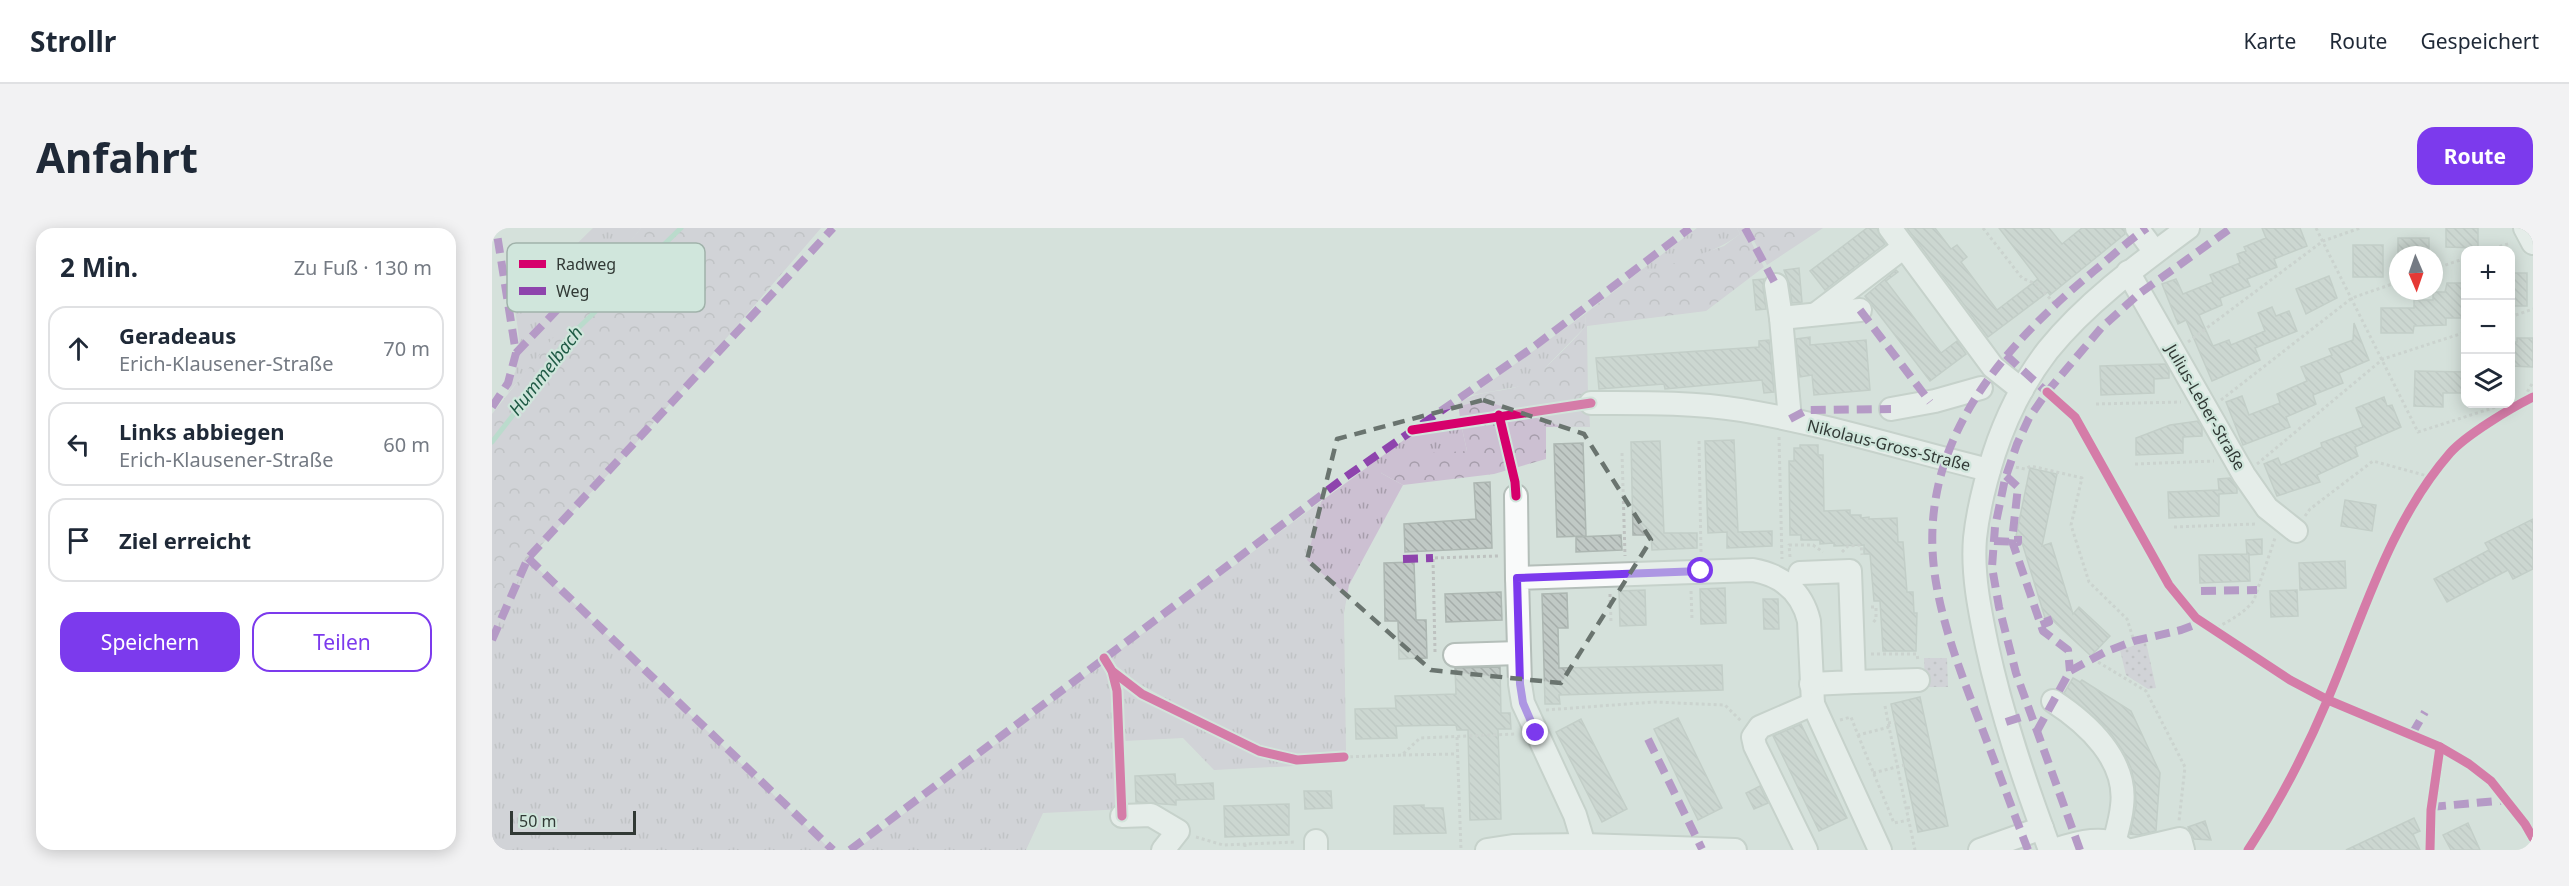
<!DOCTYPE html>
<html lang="de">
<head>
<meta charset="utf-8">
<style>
  :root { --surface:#fff; --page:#f2f2f3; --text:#1f2937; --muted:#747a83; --line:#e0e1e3; --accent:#7c3aed }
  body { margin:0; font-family:"Noto Sans",sans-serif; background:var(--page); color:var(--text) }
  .controls { position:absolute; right:18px; top:18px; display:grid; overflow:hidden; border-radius:12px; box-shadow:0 3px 15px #0003 }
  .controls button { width:54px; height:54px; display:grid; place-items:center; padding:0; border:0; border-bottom:2px solid var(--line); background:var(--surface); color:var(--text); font:30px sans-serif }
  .compass { position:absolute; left:1897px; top:18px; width:54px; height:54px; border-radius:50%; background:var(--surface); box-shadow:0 3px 15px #0003; rotate:178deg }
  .scale { position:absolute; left:18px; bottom:15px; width:126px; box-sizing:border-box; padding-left:6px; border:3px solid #313935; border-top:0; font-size:16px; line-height:21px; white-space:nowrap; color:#313935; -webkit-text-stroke:4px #d0e6dc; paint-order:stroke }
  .stop { position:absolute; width:18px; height:18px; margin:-14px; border:4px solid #7c3aed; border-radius:50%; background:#fff }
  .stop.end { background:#7c3aed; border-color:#fff; box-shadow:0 2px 6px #0008 }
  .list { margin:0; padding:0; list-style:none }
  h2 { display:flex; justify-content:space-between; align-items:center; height:78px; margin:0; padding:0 24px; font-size:26px }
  h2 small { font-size:20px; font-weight:400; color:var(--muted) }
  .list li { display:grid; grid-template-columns:39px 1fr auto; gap:18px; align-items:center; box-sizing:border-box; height:84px; margin:0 12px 12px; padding:0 12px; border:2px solid var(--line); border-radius:18px }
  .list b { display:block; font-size:22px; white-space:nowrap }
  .list p { margin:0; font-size:20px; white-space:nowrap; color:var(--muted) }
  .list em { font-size:20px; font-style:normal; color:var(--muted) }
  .actions { display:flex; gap:12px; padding:18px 24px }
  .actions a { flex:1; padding:14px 0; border:2px solid var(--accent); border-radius:18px; text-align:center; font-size:21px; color:var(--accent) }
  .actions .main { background:var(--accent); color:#fff }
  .icon { flex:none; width:33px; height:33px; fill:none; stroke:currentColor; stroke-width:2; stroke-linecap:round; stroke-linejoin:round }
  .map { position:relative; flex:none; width:2041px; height:622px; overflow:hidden; border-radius:18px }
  header { display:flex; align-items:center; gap:36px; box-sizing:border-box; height:84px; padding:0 30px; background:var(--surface); border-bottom:2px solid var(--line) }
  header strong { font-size:28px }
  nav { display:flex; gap:33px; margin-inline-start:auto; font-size:21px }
  .intro { display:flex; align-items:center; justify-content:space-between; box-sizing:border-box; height:144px; padding:0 36px }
  h1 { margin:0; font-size:42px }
  .button { padding:15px 27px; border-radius:18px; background:var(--accent); color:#fff; font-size:21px; font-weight:700 }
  main { display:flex; gap:36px; padding:0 36px }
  aside { flex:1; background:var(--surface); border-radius:18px; box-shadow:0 3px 15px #0003 }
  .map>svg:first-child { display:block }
</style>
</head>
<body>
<header>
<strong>Strollr</strong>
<nav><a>Karte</a><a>Route</a><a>Gespeichert</a></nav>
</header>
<div class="intro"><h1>Anfahrt</h1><a class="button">Route</a></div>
<main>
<aside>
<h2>2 Min.<small>Zu Fuß · 130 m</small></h2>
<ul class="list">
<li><svg class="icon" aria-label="ahead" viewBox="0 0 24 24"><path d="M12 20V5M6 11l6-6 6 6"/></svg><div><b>Geradeaus</b><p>Erich-Klausener-Straße</p></div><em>70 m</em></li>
<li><svg class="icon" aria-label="left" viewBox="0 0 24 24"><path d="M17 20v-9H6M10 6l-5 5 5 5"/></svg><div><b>Links abbiegen</b><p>Erich-Klausener-Straße</p></div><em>60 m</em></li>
<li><svg class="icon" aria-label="arrive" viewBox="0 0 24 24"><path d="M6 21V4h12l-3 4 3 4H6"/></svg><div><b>Ziel erreicht</b></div></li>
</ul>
<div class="actions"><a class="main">Speichern</a><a>Teilen</a></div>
</aside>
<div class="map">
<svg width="2041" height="622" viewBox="0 0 2041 622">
  <defs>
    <pattern id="grass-tufts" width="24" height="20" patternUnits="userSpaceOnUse" patternTransform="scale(1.5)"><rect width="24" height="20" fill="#ccc0d2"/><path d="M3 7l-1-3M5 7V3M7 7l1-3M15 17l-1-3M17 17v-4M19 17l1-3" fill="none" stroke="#a69dab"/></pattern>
    <pattern id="forest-crowns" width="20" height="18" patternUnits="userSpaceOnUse" patternTransform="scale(1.5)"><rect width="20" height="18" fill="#ccc0d2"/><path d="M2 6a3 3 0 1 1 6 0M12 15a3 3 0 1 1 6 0" fill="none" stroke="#a69dab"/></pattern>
    <pattern id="park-dots" width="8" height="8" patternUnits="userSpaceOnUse" patternTransform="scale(1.5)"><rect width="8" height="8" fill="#ccc0d2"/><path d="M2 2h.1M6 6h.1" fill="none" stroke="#a69dab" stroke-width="1.8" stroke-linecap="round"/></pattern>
    <pattern id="building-back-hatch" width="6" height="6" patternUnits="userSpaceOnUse" patternTransform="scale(1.5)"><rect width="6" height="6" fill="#c0c9c5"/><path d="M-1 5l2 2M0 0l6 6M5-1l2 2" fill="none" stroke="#a5adaa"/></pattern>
  </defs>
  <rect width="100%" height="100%" fill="#d5e1db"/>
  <!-- grass -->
  <g fill="url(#grass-tufts)">
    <path d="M101,0H149L58,116L16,165C30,129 29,115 22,77Z"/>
    <path d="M1205,0H1245L1248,6C1221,26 1189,34 1157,44L1152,40Z"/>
    <path d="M1093,86L1094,98L1046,147L1030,158L980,167Z"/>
    <path d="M969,196L975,223L889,245L911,257L857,357L852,385L854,525C829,529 790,537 769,517L717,494L629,446L619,429L920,206Z"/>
    <path d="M36,331L339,622H0V408Z"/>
    <path d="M611,435L619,453L622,495L631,494L628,461L638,459C673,484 755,529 797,534C812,536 828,535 843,536L722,542L691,510L632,513L634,581L551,585L534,622H364Z"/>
  </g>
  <!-- forest -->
  <g fill="url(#forest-crowns)">
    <path d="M149,0H329L126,236L36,331L0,408V186Z"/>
    <path d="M1245,0H1252L1272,39L1214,83L1095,98L1096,171L968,190L966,175C987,162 1006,165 1028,158C1042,154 1084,110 1094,98L1093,86L1152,40L1157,44L1232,18L1248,6Z"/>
    <path d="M1255,0H1331L1275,37Z"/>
    <path d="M1097,179L1098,199H1054V231L1002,246L911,257L889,245L917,226L975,223L969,196L1044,184Z"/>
  </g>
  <!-- park -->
  <g fill="url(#park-dots)">
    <path d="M1654,414L1664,460L1656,461L1634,447L1628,422Z"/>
    <path d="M1432,430H1455L1456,459H1433Z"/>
  </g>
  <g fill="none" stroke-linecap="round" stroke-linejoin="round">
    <!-- stream -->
    <path stroke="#9ad2bb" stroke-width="5" d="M0,214L43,159L74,112L189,0"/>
  </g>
  <!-- building -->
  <g fill="url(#building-back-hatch)" stroke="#adb7b2" stroke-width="1.5">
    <path d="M1375,0H1385L1393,16L1333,62L1318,43Z"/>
    <path d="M1415,0H1443L1459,21L1465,17L1475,29L1469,34L1505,82L1546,51L1507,0H1557L1570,16L1590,0H1632L1633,6L1558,67L1556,64L1496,109Z"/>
    <path d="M1770,0H1808L1815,18L1782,31L1785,39L1755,51L1758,58L1728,70L1730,77L1707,87L1721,118L1737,112L1739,117L1773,103L1766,85L1780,79L1784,88L1797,83L1805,103L1763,120L1768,132L1720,153L1694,92L1686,96L1670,56L1684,51L1691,66L1721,54L1718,47L1748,35L1745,26L1754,23L1752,19L1774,10Z"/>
    <path d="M1954,0H1986V20L1954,19Z"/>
    <rect x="1906" y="10" width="31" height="17"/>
    <rect x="1861" y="17" width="30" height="32"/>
    <path d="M1307,40L1310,74L1300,75L1297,55L1292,42Z"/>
    <path d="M1404,42L1406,44L1394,53L1449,125L1465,113L1474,126L1438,153L1373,68Z"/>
    <path d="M2020,45H2035V78H2019Z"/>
    <path d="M1837,48L1845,70L1814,86L1804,61Z"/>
    <path d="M1272,51L1271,59L1274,81L1264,82L1261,52Z"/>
    <path d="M1955,55H1974V90H1954V97L1922,98L1921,105H1889V80H1922V72H1941V64H1953Z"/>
    <path d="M1862,95L1877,132L1847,145L1851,155L1821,167L1824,176L1794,189L1798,199L1751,217L1734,174L1750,168L1757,187L1788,175L1785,166L1815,153L1809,139L1840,127L1837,121L1861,112Z"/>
    <path d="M1318,109V117L1374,112L1378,162L1322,167L1320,147L1308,149L1304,111Z"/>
    <path d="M2025,110H2041V139L2019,138V114H2025Z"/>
    <path d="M1277,112L1282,164L1272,165L1270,152L1173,161L1172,156L1107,161L1104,130L1267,119V113Z"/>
    <path d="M1673,136L1677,143V150L1662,151V165L1609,167L1608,138Z"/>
    <path d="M1923,143L1974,144V165H1951V179L1922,178Z"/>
    <path d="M1892,169L1895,178L1900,177L1909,199L1863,219L1866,228L1825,247L1828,254L1785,268L1772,236L1786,230L1789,237L1830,219L1829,215L1871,199L1864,180Z"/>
    <path d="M1706,193L1710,200V208L1691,209V225L1644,227V210L1678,197Z"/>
    <path d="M1242,212L1246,304L1280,303V318L1235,320V304L1216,305L1213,213Z"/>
    <path d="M1168,213L1172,305H1205V320L1160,322L1159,307H1141L1139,214Z"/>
    <path d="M1091,215L1094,308L1065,309L1062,216Z"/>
    <path d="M1308,217H1326V227H1331L1332,283L1358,282V287H1369V290L1377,289V291L1405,290L1406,314H1411L1415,364H1421L1422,385H1425L1424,423H1391L1388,373H1382L1378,326H1372V317L1342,318V315L1328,316V312H1309V307H1298L1297,233H1302V220H1308Z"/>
    <path d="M1538,240L1565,246L1550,318L1559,315L1581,386L1587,379L1618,408L1599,428L1557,389L1553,390L1528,308H1524Z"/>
    <path d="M1738,250L1745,260V265L1727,266V288L1677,290L1676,264L1727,262L1726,251Z"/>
    <path d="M998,254L1000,320L913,324L912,296L984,291L982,255Z"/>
    <path d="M1853,272L1884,277L1880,303L1849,298Z"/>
    <path d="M2041,291V341L2021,351L2016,342L1955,374L1942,351L1997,322L1993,315Z"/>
    <path d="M1129,307L1130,322L1084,324V309Z"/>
    <path d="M1770,311V326L1757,327L1758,353L1708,355L1707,327L1755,326L1754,312Z"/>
    <path d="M1853,333L1854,360L1808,362L1807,335Z"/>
    <path d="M922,334L924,392H934L935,430L907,431L906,393H893L892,335Z"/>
    <path d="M1233,360L1234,395L1209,396L1208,361Z"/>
    <path d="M1153,362L1154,397L1128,398L1127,363Z"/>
    <path d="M1805,362L1806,388L1779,389L1778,363Z"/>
    <path d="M1009,364L1010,392L954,394L953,366Z"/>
    <path d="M1075,365L1076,400H1066L1067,440L1230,437L1231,462L1067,467L1068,476H1053L1050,366Z"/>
    <path d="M1271,371H1286L1287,401H1272Z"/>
    <path d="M1008,439L1009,485H1018L1019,501H1006L1009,591L978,592L976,502H965L964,497L904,498L905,510L864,511L863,481L904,480L903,468L964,466L963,440Z"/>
    <path d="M1581,450L1588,454L1590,452L1639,483L1668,545L1664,603L1647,607L1638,606L1644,578L1643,558L1639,540L1631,523L1615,500L1572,465Z"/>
    <path d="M1428,469L1456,598L1426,604L1399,476Z"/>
    <path d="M1186,490L1230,580L1206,592L1162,501Z"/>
    <path d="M1089,491L1135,581L1110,594L1064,504Z"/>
    <path d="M1309,496L1355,590L1327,603L1281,508Z"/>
    <path d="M683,546L684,557L721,555L722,571L684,572V577L644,574L643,548Z"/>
    <path d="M1268,558L1276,575L1262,581L1254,565Z"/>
    <path d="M812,563H839L840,580L813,581Z"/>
    <path d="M797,576V607L733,609L732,578Z"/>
    <path d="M932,577V580H951L954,605L902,606V578Z"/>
    <path d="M1922,590L1928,603L1921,606L1928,622H1854Z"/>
    <path d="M1713,593L1719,612L1702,611L1696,599Z"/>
    <path d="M1976,595L1988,622H1959L1951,607Z"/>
  </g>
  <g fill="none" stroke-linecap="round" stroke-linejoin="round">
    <!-- minor casing -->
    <g stroke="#b4beb9" stroke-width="26">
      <g id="minor">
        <path d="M1398,0L1501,139L1530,162"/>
        <path d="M1645,0L1663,24"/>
        <path d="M2033,0L2041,15"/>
        <path d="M1636,44L1752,247L1775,280L1804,303"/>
        <path d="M1284,57L1289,90L1298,191"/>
        <path d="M1324,86L1412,19"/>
        <path d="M1289,90L1368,82"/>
        <path d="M1099,175C1149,175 1199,174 1249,182C1333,196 1415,222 1497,242"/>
        <path d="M1399,181L1443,173L1489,160"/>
        <path d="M1024,268L1025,350"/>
        <path d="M1308,345L1358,343L1362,454L1319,456"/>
        <path d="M963,427L1027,425"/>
        <path d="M1362,454L1426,452"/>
        <path d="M1561,473C1595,495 1636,532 1630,578C1629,590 1625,603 1622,615"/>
        <path d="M630,588L659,587L686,603L671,622"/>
        <path d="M824,613V622"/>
        <path d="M1092,617L1083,587L1031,475L1028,456L1025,350L1261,342C1290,347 1310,364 1317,393L1321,476L1388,622"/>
        <path d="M995,622L1021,618L1092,617L1243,622"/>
        <path d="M1314,622L1263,518L1261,509L1268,499L1321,476"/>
        <path d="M1488,622L1550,600"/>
        <path d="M1558,622C1533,555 1510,488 1495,418C1488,384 1480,346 1483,310C1486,282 1493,254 1502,226C1514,189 1532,153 1556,122C1595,74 1646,37 1696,0"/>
        <path d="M1562,622C1584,615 1615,605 1634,622"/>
        <path d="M1641,622L1688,611L1691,622"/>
      </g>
    </g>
    <!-- path -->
    <g stroke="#bec2c0" stroke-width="3" stroke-dasharray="3 3" stroke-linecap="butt">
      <path d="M1491,0L1530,50L1544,56L1567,80"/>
      <path d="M1824,0L1926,204L2013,176"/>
      <path d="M1996,22L2019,15"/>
      <path d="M1942,41L1974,30"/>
      <path d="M2018,89L2041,81"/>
      <path d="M1696,114L1831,13L1868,0"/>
      <path d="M1729,172L1860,70L1906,54"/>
      <path d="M2018,174L2029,175L2041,154"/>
      <path d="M1604,176L1689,174"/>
      <path d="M1287,209L1290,331"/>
      <path d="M1207,213L1209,325"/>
      <path d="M1130,225L1133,328"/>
      <path d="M1643,236L1722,233"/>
      <path d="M1765,236L1891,131L1974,104"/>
      <path d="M1518,238L1533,241L1539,238L1590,250L1579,297L1597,354L1635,391L1642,413"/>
      <path d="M1813,288L1818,281L1881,233L1939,249"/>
      <path d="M1682,299L1764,296"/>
      <path d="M1350,324L1356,318L1369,317L1370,327"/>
      <path d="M1298,329L1297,317H1321L1331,324"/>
      <path d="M1199,363L1200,391"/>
      <path d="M1118,366L1119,394"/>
      <path d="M1379,379H1384V391L1380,396"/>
      <path d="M1720,402C1735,394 1752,386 1762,372L1783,310"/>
      <path d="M943,424L941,330L1006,328"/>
      <path d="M1379,426H1425L1426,433"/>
      <path d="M1601,431L1654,463L1693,539L1687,593"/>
      <path d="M1393,478L1397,499"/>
      <path d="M1054,482L1162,474L1233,477L1250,494"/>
      <path d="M1348,492L1359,489L1366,507L1397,499L1423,622"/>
      <path d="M1396,495L1403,494"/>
      <path d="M1366,507L1402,595L1417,592"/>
      <path d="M965,509L969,622"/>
      <path d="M911,527L965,526"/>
      <path d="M852,529L910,527L928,510L1025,506"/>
      <path d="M1381,545L1412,537"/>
      <path d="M1415,580L1421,579"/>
      <path d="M704,609L731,617L804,614"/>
      <path d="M753,616V622"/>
    </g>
    <!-- minor -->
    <use href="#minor" stroke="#f9fafa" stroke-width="22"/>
    <!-- quiet -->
    <g stroke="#8e44ad" stroke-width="8" stroke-dasharray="15 8" stroke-linecap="butt">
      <path d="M1253,0L1284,57"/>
      <path d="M1368,82L1438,174"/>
      <path d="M24,125L99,46"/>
      <path d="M1514,127L1558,167"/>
      <path d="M0,179L16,155L24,125L4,0"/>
      <path d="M1298,191L1315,182L1399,181"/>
      <path d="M1514,248L1526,259L1520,313L1551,403L1576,422L1578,443"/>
      <path d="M1502,313L1526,314V308"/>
      <path d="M36,330L341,622"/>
      <path d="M911,331L941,330"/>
      <path d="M1709,363L1765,362"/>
      <path d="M1549,397L1557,394L1555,389"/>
      <path d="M0,412L36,330L341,0"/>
      <path d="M1514,494L1539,486"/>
      <path d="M1545,503L1578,443L1613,424L1642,413L1689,402L1710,394"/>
      <path d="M1920,506L1933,484"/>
      <path d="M1156,511L1210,621"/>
      <path d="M1939,579L2015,572"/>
      <path d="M358,622L852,250L1040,120L1198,0"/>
      <path d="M1536,622C1519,578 1503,534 1486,490C1470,448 1453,404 1445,360C1419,224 1504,124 1602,43C1619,29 1636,13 1655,0"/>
      <path d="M1588,622L1524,445L1507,379L1500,339L1503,299L1513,251L1525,216L1537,190L1555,164L1610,99L1648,65L1739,0"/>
    </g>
    <!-- cycleway casing -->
    <g stroke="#d0e6dc" stroke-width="13">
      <g id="cycleway">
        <path d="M1555,164L1583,189L1677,357L1704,390L1798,452L1836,472L1948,519L1977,536L1999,553L2033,596L2041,610"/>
        <path d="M1007,187L1023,254L1024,268"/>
        <path d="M920,202L1099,175"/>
        <path d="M612,430L620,443L650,466L767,523L805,532L852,529"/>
        <path d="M620,443L625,463L630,588"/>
        <path d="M1756,622C1787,575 1813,525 1835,473C1871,389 1897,295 1958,225C1974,207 2019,180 2041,169"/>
        <path d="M1938,622L1939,582L1948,519"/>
      </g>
    </g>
    <!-- cycleway -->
    <use href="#cycleway" stroke="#d6006c" stroke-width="9"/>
  </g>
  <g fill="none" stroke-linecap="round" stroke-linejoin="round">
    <!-- route -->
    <path stroke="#7c3aed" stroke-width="8" d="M1044,505L1031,475L1028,456L1025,350L1209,343"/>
  </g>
  <!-- marked area -->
  <path d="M0 0H2041V622H0ZM991,172L1092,206L1159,312L1069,455L939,442L815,332L845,211Z" fill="#d5e1db" fill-opacity=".55" fill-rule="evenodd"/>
  <path fill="none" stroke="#6a746f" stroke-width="4.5" stroke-dasharray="12 8" stroke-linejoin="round" d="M991,172L1092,206L1159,312L1069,455L939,442L815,332L845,211Z"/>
  <g text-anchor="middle" stroke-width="4.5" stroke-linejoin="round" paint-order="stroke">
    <!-- street labels -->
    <g font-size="16" fill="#313935" stroke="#d0e6dc">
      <text transform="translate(1714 179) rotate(60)" y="6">Julius-Leber-Straße</text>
      <text transform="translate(1397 217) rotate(14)" y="6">Nikolaus-Gross-Straße</text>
    </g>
    <!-- water labels -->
    <g font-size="18" font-style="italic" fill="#205b46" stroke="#d0e6dc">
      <text transform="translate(54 143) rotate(-52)" y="6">Hummelbach</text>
    </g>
  </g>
  <!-- legend -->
  <rect x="15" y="15" width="198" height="69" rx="9" fill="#d0e6dc" stroke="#a0b2aa" stroke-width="1.5"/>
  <rect x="27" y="32" width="27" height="8" fill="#d6006c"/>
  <rect x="27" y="59" width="27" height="8" fill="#8e44ad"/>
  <g font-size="16" fill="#313935">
    <text x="64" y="42">Radweg</text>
    <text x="64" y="69">Weg</text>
  </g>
</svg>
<div class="controls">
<button>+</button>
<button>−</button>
<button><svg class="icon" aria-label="layers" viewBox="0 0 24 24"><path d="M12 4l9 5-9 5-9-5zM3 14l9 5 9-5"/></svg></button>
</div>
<svg class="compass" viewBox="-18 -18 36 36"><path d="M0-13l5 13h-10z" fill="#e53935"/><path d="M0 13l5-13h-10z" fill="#747a83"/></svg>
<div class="scale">50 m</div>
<div class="stop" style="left:1209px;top:343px"></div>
<div class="stop end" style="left:1044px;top:505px"></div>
</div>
</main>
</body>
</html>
